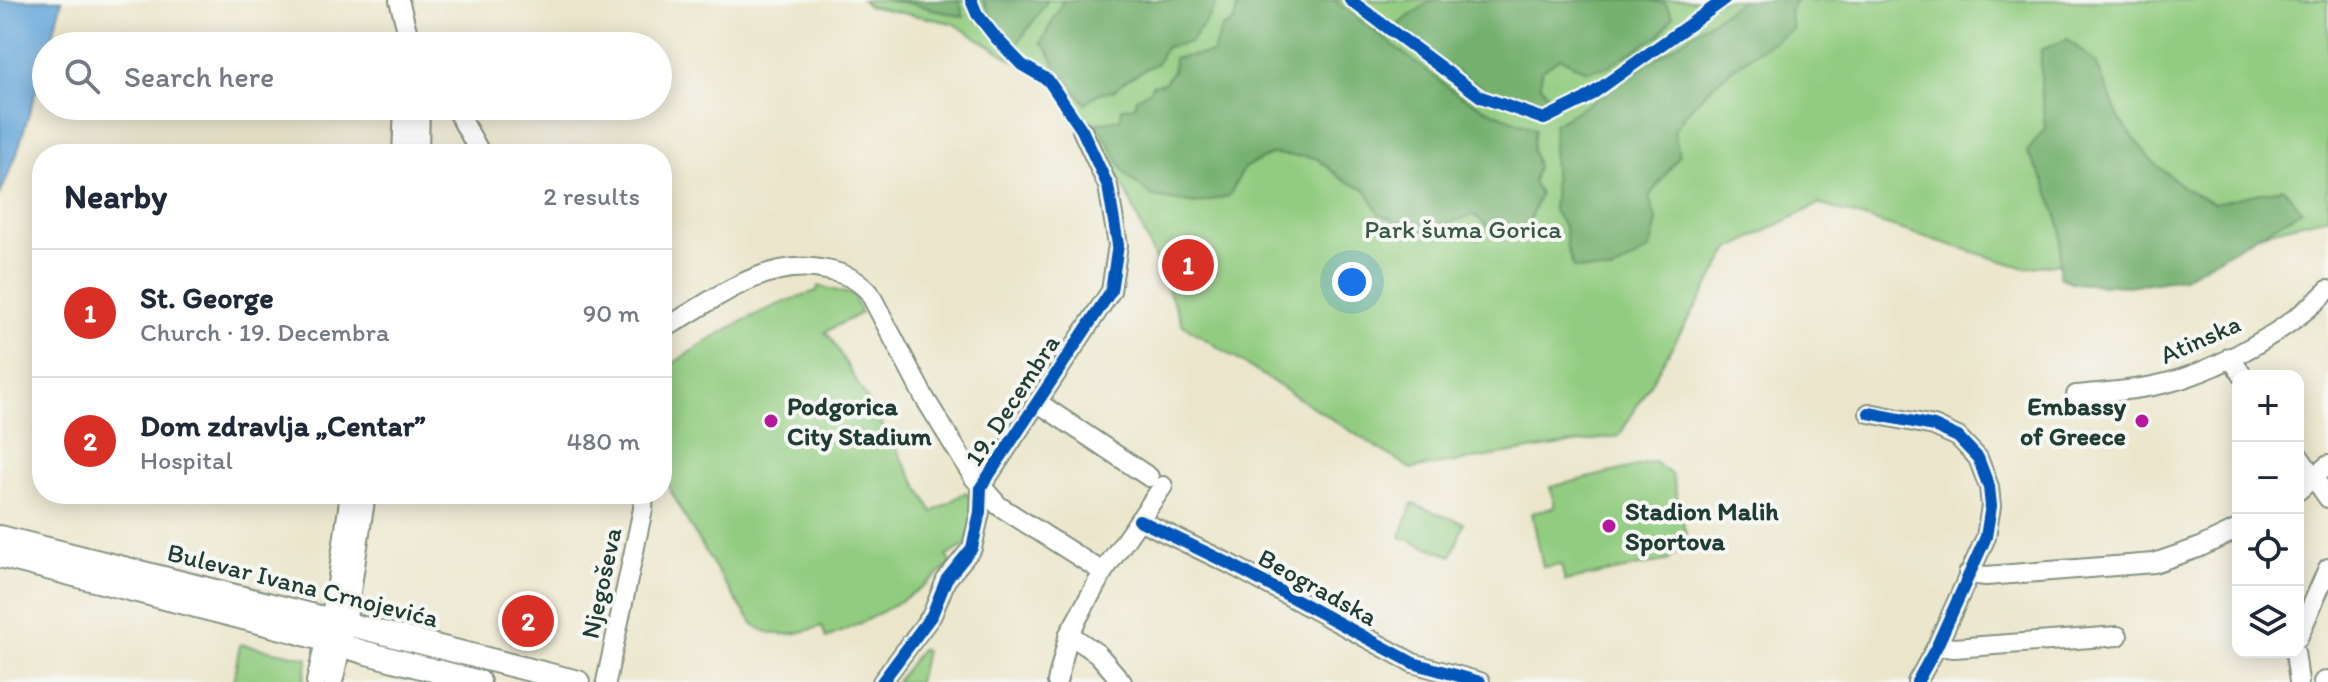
<!DOCTYPE html>
<html lang="en">
<head>
<meta charset="utf-8">
<style>
  :root { --surface:#fff; --page:#f2f2f3; --text:#1f2937; --muted:#747a83; --line:#e0e1e3; --accent:#d93025 }
  body { margin:0; font-family:Itim,sans-serif; background:var(--page); color:var(--text) }
  .controls { position:absolute; right:24px; bottom:24px; display:grid; overflow:hidden; border-radius:16px; box-shadow:0 4px 20px #0003 }
  .controls button { width:72px; height:72px; display:grid; place-items:center; padding:0; border:0; border-bottom:2px solid var(--line); background:var(--surface); color:var(--text); font:40px sans-serif }
  .you { position:absolute; left:1352px; top:282px; width:28px; height:28px; margin:-20px; border:6px solid #fff; border-radius:50%; background:#1a73e8; box-shadow:0 0 0 12px #1a73e833 }
  .badge { display:grid; place-items:center; width:52px; height:52px; border-radius:50%; background:var(--accent); color:#fff; font-size:26px; font-weight:700 }
  .pin { position:absolute; translate:-50% -50%; border:4px solid #fff; box-shadow:0 2px 8px #0006 }
  .list { margin:0; padding:0; list-style:none }
  h2 { display:flex; justify-content:space-between; align-items:center; height:104px; margin:0; padding:0 32px; font-size:34px }
  h2 small { font-size:26px; font-weight:400; color:var(--muted) }
  .list li { display:grid; grid-template-columns:52px 1fr auto; gap:24px; align-items:center; box-sizing:border-box; height:128px; padding:0 32px; border-top:2px solid var(--line) }
  .list b { display:block; font-size:30px; white-space:nowrap }
  .list p { margin:0; font-size:26px; white-space:nowrap; color:var(--muted) }
  .list em { font-size:26px; font-style:normal; color:var(--muted) }
  .icon { flex:none; width:44px; height:44px; fill:none; stroke:currentColor; stroke-width:2; stroke-linecap:round; stroke-linejoin:round }
  .map { position:relative; flex:none; width:2328px; height:682px; overflow:hidden }
  .search { position:absolute; background:var(--surface); box-shadow:0 4px 20px #0003; left:32px; top:32px; width:640px; height:88px; display:flex; align-items:center; gap:20px; box-sizing:border-box; padding:0 28px; border-radius:44px; color:var(--muted); font-size:30px }
  .panel { position:absolute; background:var(--surface); box-shadow:0 4px 20px #0003; left:32px; top:144px; width:640px; height:360px; border-radius:32px }
  .map>svg:first-child { display:block }
</style>
</head>
<body>
<div class="map">
<svg width="2328" height="682" viewBox="0 0 2328 682">
  <rect width="100%" height="100%" fill="#f6f6f2"/>
  <filter id="ink" filterUnits="userSpaceOnUse"><feTurbulence type="fractalNoise" baseFrequency=".0125" numOctaves="2"/><feDisplacementMap in="SourceGraphic" scale="16" xChannelSelector="R" yChannelSelector="G"/><feConvolveMatrix kernelMatrix="1 2 1 2 8 2 1 2 1" color-interpolation-filters="sRGB"/></filter>
  <filter id="wash" filterUnits="userSpaceOnUse"><feTurbulence type="fractalNoise" baseFrequency=".006" numOctaves="4" result="noise"/><feDisplacementMap in="SourceGraphic" scale="32" xChannelSelector="R" yChannelSelector="G"/><feGaussianBlur stdDeviation="1.8" result="paint"/><feColorMatrix in="noise" values="0 0 0 0 0 0 0 0 0 0 0 0 0 0 0 0 0 1.4 0 .05"/><feComposite in="paint" operator="in"/></filter>
  <g filter="url(#wash)">
    <rect width="100%" height="100%" fill="#ebe6cb"/>
    <!-- green -->
    <g fill="#92cc80" stroke="#58845a" stroke-width="2">
      <path d="M862,0H2328V217L2249,236L2025,268L1819,204L1730,249L1619,436L1411,469L1183,325L1129,198L1092,127L1050,72L1022,65L952,23L868,6Z"/>
      <path d="M818,286L857,296L855,301L861,313L825,332L831,338L933,512L966,492L976,507L966,545L946,556L952,564C914,596 872,620 826,638L822,626C801,633 777,640 757,627C743,617 664,487 662,469C658,438 662,403 662,371C711,337 759,308 817,291Z"/>
      <path d="M1654,462L1672,475L1687,539L1669,560L1565,581L1561,565L1543,567L1532,513L1555,507L1550,487Z"/>
      <path d="M1412,504L1464,523L1452,556L1400,537Z"/>
      <path d="M240,644L308,658L303,682H233Z"/>
      <path d="M921,649L925,651L918,682H896Z"/>
    </g>
    <!-- forest -->
    <g fill="#75b06e" stroke="#4a7651" stroke-width="2">
      <path d="M882,0H959L964,17L913,4Z"/>
      <path d="M983,0H1048L1016,46L991,16Z"/>
      <path d="M1063,0H1218C1213,16 1199,27 1191,42L1166,47L1157,63L1128,79L1113,91L1097,94L1086,104L1055,66L1048,50L1041,43Z"/>
      <path d="M1256,0H1334L1457,94L1486,109L1535,129L1532,150L1537,166L1533,182L1540,194L1527,226L1496,233L1474,215L1423,231L1379,214L1367,191L1342,179L1316,158L1272,154L1244,168L1229,196L1196,204L1153,197L1126,175L1097,123L1121,119L1122,108L1135,106L1136,98L1150,90L1152,85L1164,83L1173,71L1174,58L1212,53L1222,28L1234,22L1237,7Z"/>
      <path d="M1438,0H1644L1665,3L1673,17L1660,35L1607,67L1587,71L1560,58L1541,71V85L1552,102C1499,116 1436,55 1396,26L1430,1Z"/>
      <path d="M1742,0H1796L1789,12L1793,29C1747,57 1704,85 1674,130L1679,156L1649,197L1657,222L1650,249L1611,272L1574,268L1567,249L1565,228L1553,209C1557,181 1551,153 1554,124L1595,100Z"/>
      <path d="M2067,39L2096,63L2120,120L2151,160L2186,189L2214,203L2283,188L2302,210L2183,278L2128,286L2074,283L2059,277L2061,228L2045,182L2027,152L2045,128L2041,89V50Z"/>
    </g>
    <!-- water -->
    <path fill="#65a6d9" stroke="#427286" stroke-width="2" d="M0,0H62L50,46H46V58L16,156L0,195Z"/>
  </g>
  <g filter="url(#ink)">
    <g fill="none" stroke-linecap="round" stroke-linejoin="round">
      <!-- minor casing -->
      <g stroke="#859280" stroke-width="22">
        <g id="minor">
          <path d="M399,0L411,46"/>
          <path d="M454,106L481,154"/>
          <path d="M402,154L404,106"/>
          <path d="M419,154L420,106"/>
          <path d="M662,330C711,302 766,256 826,270C844,273 857,279 869,292L924,397L974,478L999,506L1103,572"/>
          <path d="M2230,357L2243,376"/>
          <path d="M2076,395C2104,392 2134,391 2162,384C2216,372 2290,329 2328,290"/>
          <path d="M1037,402L1149,477"/>
          <path d="M1869,413L1934,426L1958,437L1978,458L1989,487L1991,506L1986,537L1937,646L1917,682"/>
          <path d="M2298,455L2328,498"/>
          <path d="M2298,491L2328,465"/>
          <path d="M1139,520L1232,565L1413,663L1480,682"/>
          <path d="M1968,574L1986,576L2154,563L2198,548L2238,529"/>
          <path d="M1069,634L1098,654L1122,682"/>
          <path d="M2298,638L2328,568"/>
          <path d="M1937,646L1954,648L2118,636"/>
          <path d="M2295,652L2299,682"/>
          <path d="M316,682L336,591L350,494"/>
          <path d="M333,682L346,624L366,494"/>
          <path d="M606,682L643,509L644,494"/>
          <path d="M882,682L932,615L946,580L972,548L980,512L981,487L1111,291L1118,245L1108,186L1082,130"/>
          <path d="M1057,682L1069,634L1103,572L1163,486"/>
          <path d="M2323,682L2328,680"/>
        </g>
      </g>
      <!-- major casing -->
      <g stroke="#859280" stroke-width="26">
        <g id="major">
          <path d="M0,537L578,682"/>
          <path d="M0,556L294,631L367,653L479,682"/>
        </g>
      </g>
      <!-- minor -->
      <use href="#minor" stroke="#fff" stroke-width="18"/>
      <!-- major -->
      <use href="#major" stroke="#fff" stroke-width="22"/>
      <!-- cycleway casing -->
      <g stroke="#f6f6f2" stroke-width="17">
        <g id="cycleway">
          <path d="M1350,0L1481,97L1544,119L1585,99L1724,0"/>
          <path d="M1869,413L1934,426L1958,437L1978,458L1989,487L1991,506L1986,537L1937,646L1917,682"/>
          <path d="M1139,520L1232,565L1413,663L1480,682"/>
          <path d="M882,682L932,615L946,580L972,548L980,512L981,487L1111,291L1118,245L1108,186L1082,130L1048,80L1022,65L996,38L977,14L971,0"/>
        </g>
      </g>
      <!-- cycleway -->
      <use href="#cycleway" stroke="#0057b8" stroke-width="12"/>
    </g>
  </g>
  <!-- markers -->
  <g fill="#b5179e" stroke="#f6f6f2" stroke-width="3">
    <circle cx="771" cy="421" r="8"/>
    <circle cx="2142" cy="421" r="8"/>
    <circle cx="1609" cy="526" r="8"/>
  </g>
  <g text-anchor="middle" stroke-width="8" stroke-linejoin="round" paint-order="stroke">
    <!-- park labels -->
    <g font-size="26" fill="#365a43" stroke="#f6f6f2">
      <text x="1463" y="238">Park šuma Gorica</text>
    </g>
    <!-- street labels -->
    <g font-size="26" fill="#1f3d34" stroke="#f6f6f2">
      <text transform="translate(2200 339) rotate(-24)" y="9">Atinska</text>
      <text transform="translate(1012 400) rotate(-57)" y="9">19. Decembra</text>
      <text transform="translate(601 583) rotate(-78)" y="9">Njegoševa</text>
      <text transform="translate(303 585) rotate(14)" y="9">Bulevar Ivana Crnojevića</text>
      <text transform="translate(1318 587) rotate(29)" y="9">Beogradska</text>
    </g>
    <!-- poi labels -->
    <g font-size="26" font-weight="bold" fill="#1f3d34" stroke="#f6f6f2" text-anchor="start">
      <text x="787" y="415">Podgorica<tspan x="787" dy="30">City Stadium</tspan></text>
      <text x="2126" y="415" text-anchor="end">Embassy<tspan x="2126" dy="30">of Greece</tspan></text>
      <text x="1625" y="520">Stadion Malih<tspan x="1625" dy="30">Sportova</tspan></text>
    </g>
  </g>
</svg>
<div class="controls">
<button>+</button>
<button>−</button>
<button><svg class="icon" aria-label="locate" viewBox="0 0 24 24"><circle cx="12" cy="12" r="6"/><path d="M12 2v4M12 18v4M2 12h4M18 12h4"/></svg></button>
<button><svg class="icon" aria-label="layers" viewBox="0 0 24 24"><path d="M12 4l9 5-9 5-9-5zM3 14l9 5 9-5"/></svg></button>
</div>
<div class="you"></div>
<div class="pin badge" style="left:1188px;top:265px">1</div>
<div class="pin badge" style="left:528px;top:621px">2</div>
<div class="search"><svg class="icon" aria-label="search" viewBox="0 0 24 24"><circle cx="10" cy="10" r="6"/><path d="M15 15l6 6"/></svg>Search here</div>
<section class="panel">
<h2>Nearby<small>2 results</small></h2>
<ul class="list">
<li><span class="badge">1</span><div><b>St. George</b><p>Church · 19. Decembra</p></div><em>90 m</em></li>
<li><span class="badge">2</span><div><b>Dom zdravlja „Centar”</b><p>Hospital</p></div><em>480 m</em></li>
</ul>
</section>
</div>
</body>
</html>
